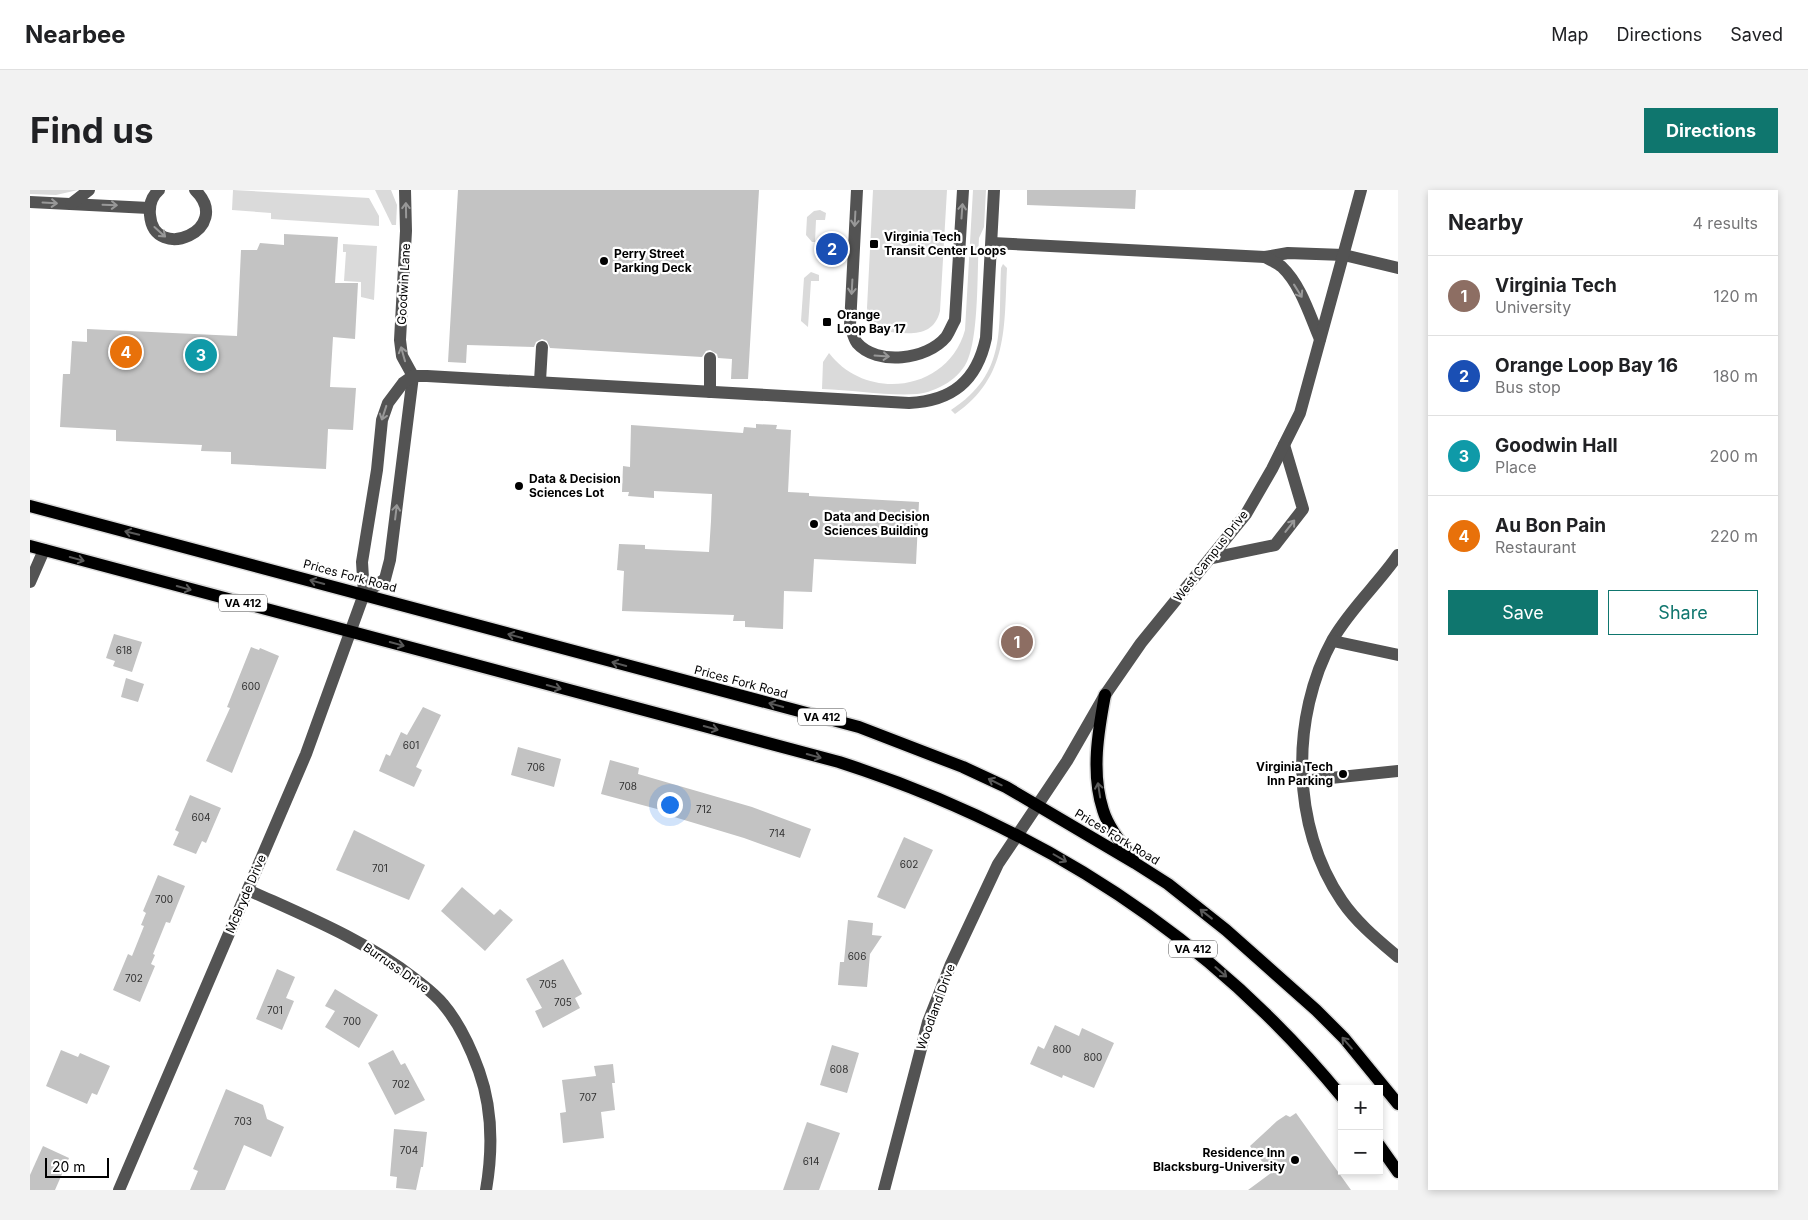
<!DOCTYPE html>
<html lang="en">
<head>
<meta charset="utf-8">
<style>
  :root { --surface:#fff; --page:#f2f2f2; --text:#202124; --muted:#757577; --line:#e0e0e0; --accent:#0f766e }
  body { margin:0; font-family:Inter,sans-serif; background:var(--page); color:var(--text) }
  .controls { position:absolute; right:15px; bottom:15px; display:grid; overflow:hidden; border-radius:0px; box-shadow:0 2px 8px #0003 }
  .controls button { width:45px; height:45px; display:grid; place-items:center; padding:0; border:0; border-bottom:1px solid var(--line); background:var(--surface); color:var(--text); font:25px sans-serif }
  .scale { position:absolute; left:15px; bottom:12px; width:64px; box-sizing:border-box; padding-left:5px; border:2px solid #000; border-top:0; font-size:14px; line-height:18px; white-space:nowrap; color:#000; -webkit-text-stroke:4px #fff; paint-order:stroke }
  .you { position:absolute; left:639px; top:614px; width:18px; height:18px; margin:-12px; border:4px solid #fff; border-radius:50%; background:#1a73e8; box-shadow:0 0 0 8px #1a73e833 }
  .badge { display:grid; place-items:center; width:32px; height:32px; border-radius:50%; background:var(--accent); color:#fff; font-size:16px; font-weight:700 }
  .pin { position:absolute; translate:-50% -50%; border:2px solid #fff; box-shadow:0 1px 5px #0006 }
  .list { margin:0; padding:0; list-style:none }
  h2 { display:flex; justify-content:space-between; align-items:center; height:65px; margin:0; padding:0 20px; font-size:21px }
  h2 small { font-size:16px; font-weight:400; color:var(--muted) }
  .list li { display:grid; grid-template-columns:32px 1fr auto; gap:15px; align-items:center; box-sizing:border-box; height:80px; padding:0 20px; border-top:1px solid var(--line) }
  .list b { display:block; font-size:19px; white-space:nowrap }
  .list p { margin:0; font-size:16px; white-space:nowrap; color:var(--muted) }
  .list em { font-size:16px; font-style:normal; color:var(--muted) }
  .actions { display:flex; gap:10px; padding:15px 20px }
  .actions a { flex:1; padding:11px 0; border:1px solid var(--accent); border-radius:0px; text-align:center; font-size:18px; color:var(--accent) }
  .actions .main { background:var(--accent); color:#fff }
  .map { position:relative; flex:none; width:1368px; height:1000px; overflow:hidden; border-radius:0px }
  header { display:flex; align-items:center; gap:30px; box-sizing:border-box; height:70px; padding:0 25px; background:var(--surface); border-bottom:1px solid var(--line) }
  header strong { font-size:24px }
  nav { display:flex; gap:28px; margin-inline-start:auto; font-size:18px }
  .intro { display:flex; align-items:center; justify-content:space-between; box-sizing:border-box; height:120px; padding:0 30px }
  h1 { margin:0; font-size:35px }
  .button { padding:12px 22px; border-radius:0px; background:var(--accent); color:#fff; font-size:18px; font-weight:700 }
  main { display:flex; gap:30px; padding:0 30px }
  aside { flex:1; background:var(--surface); border-radius:0px; box-shadow:0 2px 8px #0003 }
  .map>svg:first-child { display:block }
</style>
</head>
<body>
<header>
<strong>Nearbee</strong>
<nav><a>Map</a><a>Directions</a><a>Saved</a></nav>
</header>
<div class="intro"><h1>Find us</h1><a class="button">Directions</a></div>
<main>
<div class="map">
<svg width="1368" height="1000" viewBox="0 0 1368 1000">
  <rect width="100%" height="100%" fill="#fff"/>
  <!-- green -->
  <g fill="#dadada">
    <path d="M0,0H48L26,5L0,4Z"/>
    <path d="M203,0L339,8L349,26V36L241,29V23L202,20Z"/>
    <path d="M345,0H361L367,15L366,35H362Z"/>
    <path d="M843,0H917L910,121C903,150 875,143 852,141L839,127L837,118Z"/>
    <path d="M943,0H956L954,37L949,48C947,79 949,142 938,169C931,188 907,202 887,204C857,206 823,200 792,199L793,172L799,163C836,212 918,202 935,140Z"/>
    <path d="M790,20L796,23L795,30H786L785,52H782L776,45L777,27L784,21Z"/>
    <path d="M313,54L347,56L344,110L331,107V92L314,91L316,62H313Z"/>
    <path d="M973,74L977,78C974,136 979,187 925,224L921,220C978,183 968,138 971,78Z"/>
    <path d="M781,82L789,85V91H781L778,137L771,131L774,88Z"/>
  </g>
  <!-- building -->
  <g fill="#c3c3c3">
    <path d="M428,0H729L718,189H701L702,169L688,168L687,164L680,160L676,161L672,167L520,158L517,151L512,149L506,152L504,157L437,155L436,173L418,172Z"/>
    <path d="M997,0H1106L1105,19L997,15Z"/>
    <path d="M254,44L308,47L305,93H328L325,149L303,147L300,197L326,198L323,240L298,239L296,279L201,274V262L171,261L172,255L86,251V240L30,237L33,184H40L42,151L57,152V139L207,146L211,60H227L230,53L254,55Z"/>
    <path d="M726,234L747,235L746,239L761,240L758,302L779,303V306L889,312L886,374L784,369L782,402L754,401L753,439L715,437V431H703L704,425L592,421L594,381L587,380L589,354L615,355V359L679,362L681,331L682,304L624,301V308L598,306L599,302H592L593,276L600,277L601,235L713,243L714,237L726,238Z"/>
    <path d="M84,444L112,452L102,482L83,476L85,471L76,468Z"/>
    <path d="M221,457L229,460L230,458L249,466L202,583L176,571L200,518L197,517Z"/>
    <path d="M96,488L114,494L108,512L91,507Z"/>
    <path d="M393,517L411,525L386,577L392,580L384,597L349,581L356,564L360,566L371,542L377,545Z"/>
    <path d="M488,557L531,569L524,597L481,585Z"/>
    <path d="M580,570L609,578L608,584L722,617L781,639L770,668L714,648L641,626L642,623L571,604Z"/>
    <path d="M160,605L191,618L176,653L172,651L166,664L143,655L149,642L145,640Z"/>
    <path d="M324,640L395,675L379,710L306,680Z"/>
    <path d="M874,647L903,660L875,719L847,707Z"/>
    <path d="M128,685L155,696L140,733L136,732L123,764L125,765L121,774L125,776L110,812L83,800L98,764L102,766L114,736L111,735L116,723L113,721Z"/>
    <path d="M432,697L464,725L470,719L483,730L455,761L411,721Z"/>
    <path d="M818,730L843,733L842,745L852,746L840,764L837,797L808,795L810,772H814Z"/>
    <path d="M533,769L552,804L545,808L550,818L513,838L505,821L512,818L496,789Z"/>
    <path d="M247,779L265,787L256,808L264,811L252,840L226,829Z"/>
    <path d="M305,799L348,825L329,858L295,837L305,821L295,816Z"/>
    <path d="M1025,835L1049,846L1052,838L1084,853L1064,898L1033,885L1032,888L1000,874L1008,856L1014,859Z"/>
    <path d="M802,855L829,863L817,903L790,895Z"/>
    <path d="M31,860L48,867L50,863L80,876L67,905L62,903L57,914L16,896Z"/>
    <path d="M363,860L371,875L375,873L395,910L365,925L338,873Z"/>
    <path d="M583,874L585,893H582L585,920L571,922L574,948L533,953L530,923L536,922L532,890L566,886L564,876Z"/>
    <path d="M196,899L233,915L237,929L254,937L241,967L214,955L195,1000H160L168,981L163,979Z"/>
    <path d="M1266,923L1321,1000H1218L1241,983L1220,956L1247,931L1256,925L1260,927Z"/>
    <path d="M777,932L810,943L789,1000H753Z"/>
    <path d="M364,939L397,942L393,977H391L386,1000L366,998L367,987L360,986Z"/>
    <path d="M13,956L39,968L25,1000H0V985Z"/>
  </g>
  <g fill="none" stroke-linecap="round" stroke-linejoin="round">
    <!-- major casing -->
    <g stroke="#dbdbdb" stroke-width="15">
      <g id="major">
        <path d="M0,316L829,537L933,577L976,597L1105,673L1138,694L1196,740L1286,820L1314,848L1368,914"/>
        <path d="M0,356L809,572C1008,636 1178,744 1312,907"/>
        <path d="M1075,505C1068,542 1061,583 1073,620C1078,637 1092,654 1103,669"/>
        <path d="M1349,955L1368,982"/>
      </g>
    </g>
    <!-- minor -->
    <g stroke="#535353" stroke-width="12">
      <path d="M129,0C121,7 119,15 120,25C124,74 205,39 165,0"/>
      <path d="M375,0L376,41L370,150L372,166L383,186"/>
      <path d="M827,0L820,135C822,141 824,149 827,153C847,176 897,170 916,147C919,143 922,135 925,130L933,0"/>
      <path d="M0,12L119,18"/>
      <path d="M41,14L59,0"/>
      <path d="M962,53L1235,67L1258,63L1314,65L1368,78"/>
      <path d="M1235,67C1240,70 1248,73 1252,77C1271,95 1280,126 1290,149"/>
      <path d="M510,191L512,157"/>
      <path d="M680,202V168"/>
      <path d="M1368,365C1348,394 1321,418 1303,449C1260,527 1261,637 1312,711C1327,733 1348,750 1368,767"/>
      <path d="M1182,368L1245,355L1273,319L1254,255"/>
      <path d="M0,392L14,360"/>
      <path d="M334,404L355,389L360,370L383,186"/>
      <path d="M1303,451L1368,465"/>
      <path d="M1272,591L1368,581"/>
      <path d="M218,700C275,726 335,750 385,789C395,797 405,804 413,814C430,834 440,856 449,881C463,920 463,959 456,1000"/>
      <path d="M89,1000L276,564L334,404L332,372L347,280L352,230L358,213L373,193L383,186H397L879,213C922,211 947,191 956,148L964,0"/>
      <path d="M854,1000L898,832L921,774L968,674L1037,571L1075,505L1111,453L1216,324L1242,279L1270,223L1331,0"/>
    </g>
    <!-- major -->
    <use href="#major" stroke="#000" stroke-width="12"/>
  </g>
  <!-- one-way arrows -->
  <defs><path id="oneway-shaft" d="M-6 0H5M1.5-3L5.5 0L1.5 3" fill="none" stroke-width="1.6" stroke-linecap="round" stroke-linejoin="round" transform="scale(1.25)"/></defs>
  <g stroke="#989898">
    <use href="#oneway-shaft" transform="translate(20 13) rotate(3)"/>
    <use href="#oneway-shaft" transform="translate(80 15) rotate(2)"/>
    <use href="#oneway-shaft" transform="translate(376 20) rotate(-91)"/>
    <use href="#oneway-shaft" transform="translate(932 21) rotate(-86)"/>
    <use href="#oneway-shaft" transform="translate(825 29) rotate(93)"/>
    <use href="#oneway-shaft" transform="translate(130 42) rotate(42)"/>
    <use href="#oneway-shaft" transform="translate(822 97) rotate(93)"/>
    <use href="#oneway-shaft" transform="translate(1268 101) rotate(58)"/>
    <use href="#oneway-shaft" transform="translate(373 164) rotate(-106)"/>
    <use href="#oneway-shaft" transform="translate(852 166) rotate(4)"/>
    <use href="#oneway-shaft" transform="translate(354 223) rotate(108)"/>
    <use href="#oneway-shaft" transform="translate(366 322) rotate(-83)"/>
    <use href="#oneway-shaft" transform="translate(1260 336) rotate(-52)"/>
  </g>
  <g stroke="#595959">
    <use href="#oneway-shaft" transform="translate(102 343) rotate(-166)"/>
    <use href="#oneway-shaft" transform="translate(47 369) rotate(15)"/>
    <use href="#oneway-shaft" transform="translate(287 392) rotate(-165)"/>
    <use href="#oneway-shaft" transform="translate(154 398) rotate(15)"/>
    <use href="#oneway-shaft" transform="translate(485 446) rotate(-165)"/>
    <use href="#oneway-shaft" transform="translate(367 454) rotate(15)"/>
    <use href="#oneway-shaft" transform="translate(589 474) rotate(-165)"/>
    <use href="#oneway-shaft" transform="translate(524 497) rotate(15)"/>
    <use href="#oneway-shaft" transform="translate(746 515) rotate(-165)"/>
    <use href="#oneway-shaft" transform="translate(681 538) rotate(15)"/>
    <use href="#oneway-shaft" transform="translate(784 566) rotate(15)"/>
    <use href="#oneway-shaft" transform="translate(965 592) rotate(-154)"/>
    <use href="#oneway-shaft" transform="translate(1069 600) rotate(-99)"/>
    <use href="#oneway-shaft" transform="translate(1030 668) rotate(30)"/>
    <use href="#oneway-shaft" transform="translate(1176 724) rotate(-142)"/>
    <use href="#oneway-shaft" transform="translate(1191 782) rotate(41)"/>
    <use href="#oneway-shaft" transform="translate(1317 853) rotate(-131)"/>
  </g>
  <!-- markers -->
  <g fill="#000" stroke="#fff" stroke-width="2">
    <rect x="839" y="49" width="10" height="10" rx="2.5"/>
    <circle cx="574" cy="71" r="5"/>
    <rect x="792" y="127" width="10" height="10" rx="2.5"/>
    <circle cx="489" cy="296" r="5"/>
    <circle cx="784" cy="334" r="5"/>
    <circle cx="1313" cy="584" r="5"/>
    <circle cx="1265" cy="970" r="5"/>
  </g>
  <g text-anchor="middle" stroke-width="4.5" stroke-linejoin="round" paint-order="stroke">
    <!-- number labels -->
    <g font-size="10" fill="#313131">
      <text x="94" y="464">618</text>
      <text x="221" y="500">600</text>
      <text x="381" y="559">601</text>
      <text x="506" y="581">706</text>
      <text x="598" y="600">708</text>
      <text x="674" y="623">712</text>
      <text x="171" y="631">604</text>
      <text x="747" y="647">714</text>
      <text x="879" y="678">602</text>
      <text x="350" y="682">701</text>
      <text x="134" y="713">700</text>
      <text x="827" y="770">606</text>
      <text x="104" y="792">702</text>
      <text x="518" y="798">705</text>
      <text x="533" y="816">705</text>
      <text x="245" y="824">701</text>
      <text x="322" y="835">700</text>
      <text x="1032" y="863">800</text>
      <text x="1063" y="871">800</text>
      <text x="809" y="883">608</text>
      <text x="371" y="898">702</text>
      <text x="558" y="911">707</text>
      <text x="213" y="935">703</text>
      <text x="379" y="964">704</text>
      <text x="781" y="975">614</text>
    </g>
    <!-- shield labels -->
    <g fill="#fff" stroke="#4c4c4c" stroke-width="1">
      <rect x="189" y="404.5" width="48" height="17" rx="4"/>
      <rect x="768" y="518.5" width="48" height="17" rx="4"/>
      <rect x="1139" y="750.5" width="48" height="17" rx="4"/>
    </g>
    <g font-size="11" font-weight="bold" fill="#000">
      <text x="213" y="417">VA 412</text>
      <text x="792" y="531">VA 412</text>
      <text x="1163" y="763">VA 412</text>
    </g>
    <!-- poi labels -->
    <g font-size="12" font-weight="bold" fill="#000" stroke="#fff" text-anchor="start">
      <text x="854" y="51">Virginia Tech<tspan x="854" dy="14">Transit Center Loops</tspan></text>
      <text x="584" y="68">Perry Street<tspan x="584" dy="14">Parking Deck</tspan></text>
      <text x="807" y="129">Orange<tspan x="807" dy="14">Loop Bay 17</tspan></text>
      <text x="499" y="293">Data &amp; Decision<tspan x="499" dy="14">Sciences Lot</tspan></text>
      <text x="794" y="331">Data and Decision<tspan x="794" dy="14">Sciences Building</tspan></text>
      <text x="1303" y="581" text-anchor="end">Virginia Tech<tspan x="1303" dy="14">Inn Parking</tspan></text>
      <text x="1255" y="967" text-anchor="end">Residence Inn<tspan x="1255" dy="14">Blacksburg-University</tspan></text>
    </g>
    <!-- street labels -->
    <g font-size="12" fill="#000" stroke="#fff">
      <text transform="translate(374 94) rotate(-87)" y="4">Goodwin Lane</text>
      <text transform="translate(1181 366) rotate(-52)" y="4">West Campus Drive</text>
      <text transform="translate(320 386) rotate(15)" y="4">Prices Fork Road</text>
      <text transform="translate(711 492) rotate(15)" y="4">Prices Fork Road</text>
      <text transform="translate(1087 647) rotate(31)" y="4">Prices Fork Road</text>
      <text transform="translate(216 704) rotate(-67)" y="4">McBryde Drive</text>
      <text transform="translate(366 778) rotate(35)" y="4">Burruss Drive</text>
      <text transform="translate(906 817) rotate(-70)" y="4">Woodland Drive</text>
    </g>
  </g>
</svg>
<div class="controls">
<button>+</button>
<button>−</button>
</div>
<div class="scale">20 m</div>
<div class="you"></div>
<div class="pin badge" style="left:987px;top:452px;background:#8d6e63">1</div>
<div class="pin badge" style="left:802px;top:59px;background:#1a4fb4">2</div>
<div class="pin badge" style="left:171px;top:165px;background:#0f9aa8">3</div>
<div class="pin badge" style="left:96px;top:162px;background:#e8710a">4</div>
</div>
<aside>
<h2>Nearby<small>4 results</small></h2>
<ul class="list">
<li><span class="badge" style="background:#8d6e63">1</span><div><b>Virginia Tech</b><p>University</p></div><em>120 m</em></li>
<li><span class="badge" style="background:#1a4fb4">2</span><div><b>Orange Loop Bay 16</b><p>Bus stop</p></div><em>180 m</em></li>
<li><span class="badge" style="background:#0f9aa8">3</span><div><b>Goodwin Hall</b><p>Place</p></div><em>200 m</em></li>
<li><span class="badge" style="background:#e8710a">4</span><div><b>Au Bon Pain</b><p>Restaurant</p></div><em>220 m</em></li>
</ul>
<div class="actions"><a class="main">Save</a><a>Share</a></div>
</aside>
</main>
</body>
</html>
